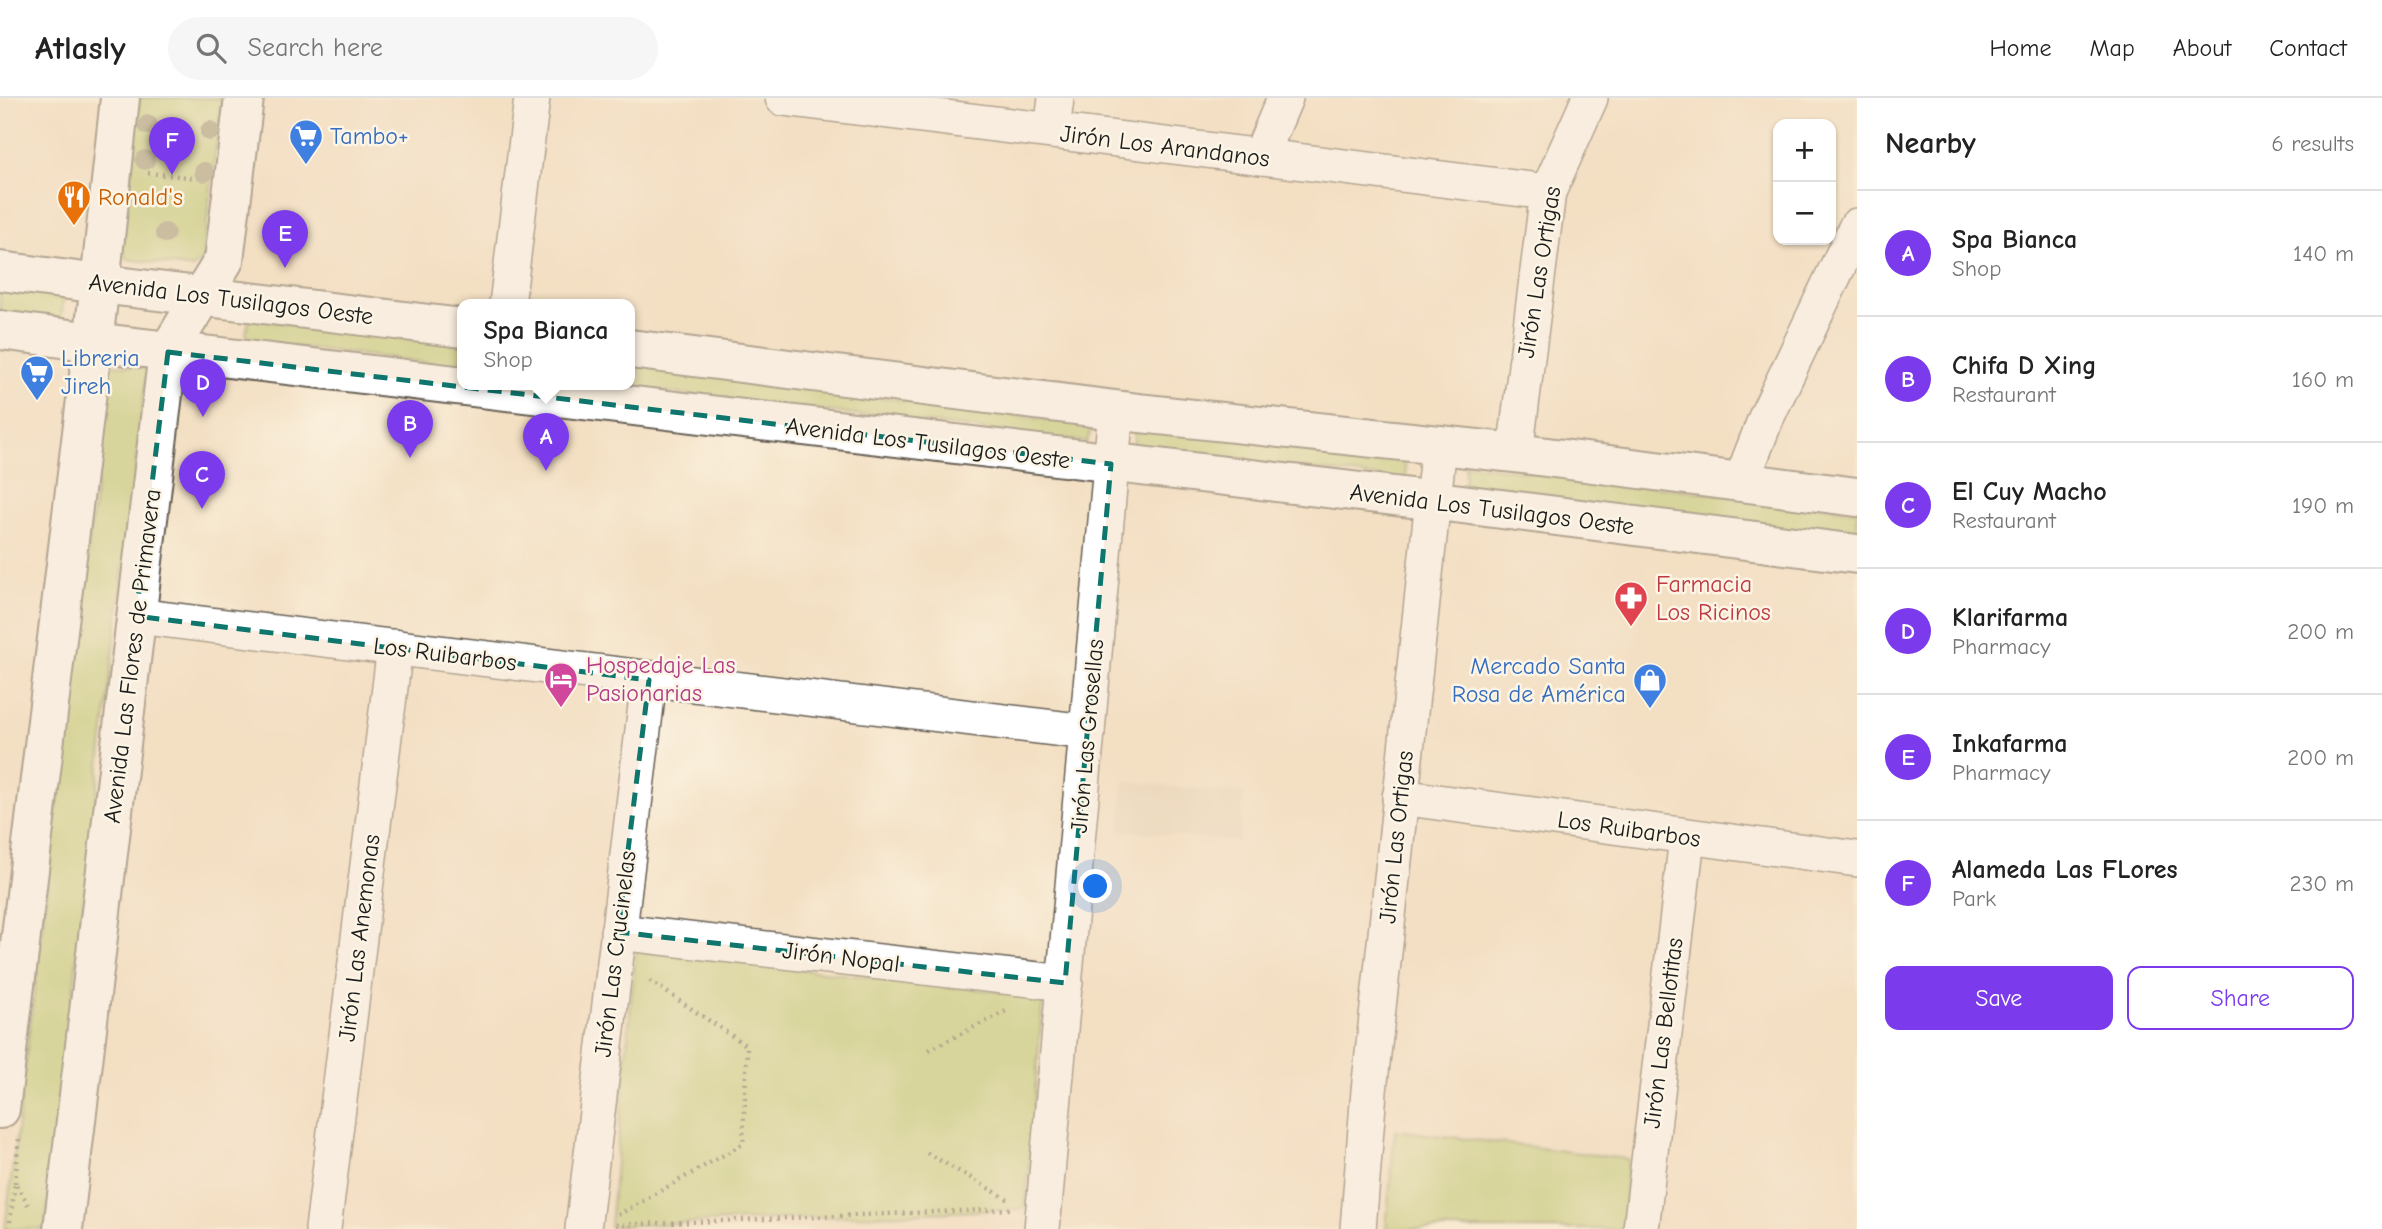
<!DOCTYPE html>
<html lang="en">
<head>
<meta charset="utf-8">
<style>
  :root { --surface:#fff; --page:#f6f6f6; --text:#222; --muted:#767676; --line:#e0e0e0; --accent:#7c3aed }
  body { margin:0; font-family:"Comic Neue",sans-serif; background:var(--page); color:var(--text) }
  .controls { position:absolute; right:21px; top:21px; display:grid; overflow:hidden; border-radius:14px; box-shadow:0 2px 5px #0004 }
  .controls button { width:63px; height:63px; display:grid; place-items:center; padding:0; border:0; border-bottom:2px solid var(--line); background:var(--surface); color:var(--text); font:35px sans-serif }
  .you { position:absolute; left:1096px; top:789px; width:24px; height:24px; margin:-18px; border:5px solid #fff; border-radius:50%; background:#1a73e8; box-shadow:0 0 0 10px #1a73e833 }
  .badge { display:grid; place-items:center; width:46px; height:46px; border-radius:50%; background:var(--accent); color:#fff; font-size:23px; font-weight:700 }
  .pin { position:absolute; translate:-50% -58px; filter:drop-shadow(0 2px 4px #0008) }
  .pin::after { content:''; position:absolute; top:37px; width:24px; height:21px; background:inherit; clip-path:polygon(0 0,100% 0,50% 100%) }
  .popup { position:absolute; left:457px; top:201px; width:178px; height:91px; box-sizing:border-box; display:grid; place-content:center; border-radius:14px; background:var(--surface); filter:drop-shadow(0 2px 5px #0005); font-size:23px; white-space:nowrap; color:var(--muted) }
  .popup b { font-size:26px; color:var(--text) }
  .popup::after { content:''; position:absolute; left:50%; top:100%; margin-left:-14px; border:14px solid transparent; border-top-color:var(--surface) }
  .list { margin:0; padding:0; list-style:none }
  h2 { display:flex; justify-content:space-between; align-items:center; height:91px; margin:0; padding:0 28px; font-size:30px }
  h2 small { font-size:23px; font-weight:400; color:var(--muted) }
  .list li { display:grid; grid-template-columns:46px 1fr auto; gap:21px; align-items:center; box-sizing:border-box; height:126px; padding:0 28px; border-top:2px solid var(--line) }
  .list b { display:block; font-size:26px; white-space:nowrap }
  .list p { margin:0; font-size:23px; white-space:nowrap; color:var(--muted) }
  .list em { font-size:23px; font-style:normal; color:var(--muted) }
  .actions { display:flex; gap:14px; padding:21px 28px }
  .actions a { flex:1; padding:16px 0; border:2px solid var(--accent); border-radius:14px; text-align:center; font-size:24px; color:var(--accent) }
  .actions .main { background:var(--accent); color:#fff }
  .icon { flex:none; width:38px; height:38px; fill:none; stroke:currentColor; stroke-width:2; stroke-linecap:round; stroke-linejoin:round }
  .map { position:relative; flex:none; width:1857px; height:1131px; overflow:hidden }
  header { display:flex; align-items:center; gap:42px; box-sizing:border-box; height:98px; padding:0 35px; background:var(--surface); border-bottom:2px solid var(--line) }
  header strong { font-size:33px }
  nav { display:flex; gap:38px; margin-inline-start:auto; font-size:24px }
  .search { width:490px; height:63px; background:var(--page); display:flex; align-items:center; gap:18px; box-sizing:border-box; padding:0 24px; border-radius:38px; color:var(--muted); font-size:26px }
  main { display:flex }
  aside { flex:1; background:var(--surface) }
  .map>svg:first-child { display:block }
</style>
</head>
<body>
<header>
<strong>Atlasly</strong>
<div class="search"><svg class="icon" aria-label="search" viewBox="0 0 24 24"><circle cx="10" cy="10" r="6"/><path d="M15 15l6 6"/></svg>Search here</div>
<nav><a>Home</a><a>Map</a><a>About</a><a>Contact</a></nav>
</header>
<main>
<div class="map">
<svg width="1857" height="1131" viewBox="0 0 1857 1131">
  <rect width="100%" height="100%" fill="#fcf5e5"/>
  <filter id="ink" filterUnits="userSpaceOnUse"><feTurbulence type="fractalNoise" baseFrequency=".0143" numOctaves="2"/><feDisplacementMap in="SourceGraphic" scale="14" xChannelSelector="R" yChannelSelector="G"/><feConvolveMatrix kernelMatrix="1 2 1 2 8 2 1 2 1" color-interpolation-filters="sRGB"/></filter>
  <filter id="wash" filterUnits="userSpaceOnUse"><feTurbulence type="fractalNoise" baseFrequency=".00686" numOctaves="4" result="noise"/><feDisplacementMap in="SourceGraphic" scale="28" xChannelSelector="R" yChannelSelector="G"/><feGaussianBlur stdDeviation="1.57" result="paint"/><feColorMatrix in="noise" values="0 0 0 0 0 0 0 0 0 0 0 0 0 0 0 0 0 1.4 0 .05"/><feComposite in="paint" operator="in"/></filter>
  <g filter="url(#wash)">
    <rect width="100%" height="100%" fill="#f3dfc2"/>
    <!-- built -->
    <path fill="#e2d0b4" d="M1124,683L1244,696L1239,744L1119,732Z"/>
    <!-- green -->
    <g fill="#b9cb6e" stroke="#6a7445" stroke-width="2">
      <path d="M140,0H222L202,162L193,170L127,161L122,153Z"/>
      <path d="M0,187L64,195L60,231L0,224Z"/>
      <path d="M249,221L462,244V269L251,243L246,236Z"/>
      <path d="M630,265L1092,328L1087,344L610,287H630Z"/>
      <path d="M113,267L147,270L45,1131H5L109,284V268Z"/>
      <path d="M1135,330L1404,359L1406,379L1403,382L1133,351Z"/>
      <path d="M1465,366L1857,413V442L1464,391Z"/>
      <path d="M636,853L1043,899L1025,1111L610,1128Z"/>
      <path d="M1395,1032L1628,1061L1622,1131H1386Z"/>
    </g>
  </g>
  <g filter="url(#ink)">
    <g fill="none" stroke-linecap="round" stroke-linejoin="round">
      <!-- minor casing -->
      <g stroke="#676056" stroke-width="38">
        <g id="minor">
          <path d="M783,0L1548,94"/>
          <path d="M1052,33L1056,0"/>
          <path d="M1260,59L1285,0"/>
          <path d="M507,207L532,0"/>
          <path d="M1515,355L1548,94L1590,0"/>
          <path d="M1741,384L1766,320L1857,128"/>
          <path d="M136,518L1087,634"/>
          <path d="M1400,699L1857,761"/>
          <path d="M618,834L1065,885"/>
          <path d="M323,1131L395,549"/>
          <path d="M583,1131L649,582"/>
          <path d="M1042,1131L1116,312"/>
          <path d="M1358,1131L1369,993L1439,347"/>
          <path d="M1641,1131L1687,740"/>
        </g>
      </g>
      <!-- tertiary casing -->
      <g stroke="#676056" stroke-width="42">
        <g id="tertiary">
          <path d="M0,173L100,186"/>
          <path d="M0,232L93,244"/>
        </g>
      </g>
      <!-- primary casing -->
      <g stroke="#676056" stroke-width="42">
        <g id="primary">
          <path d="M100,186L462,230"/>
          <path d="M93,244L1462,406L1857,456"/>
          <path d="M630,251L1139,315L1515,355L1857,399"/>
          <path d="M0,1011L100,186L120,0"/>
          <path d="M63,1131L168,254L224,162L244,0"/>
        </g>
      </g>
      <!-- path -->
      <g stroke="#676056" stroke-width="4.5" stroke-dasharray="2 5" stroke-linecap="butt">
        <path d="M148,75L198,80"/>
        <path d="M929,952L1006,913"/>
        <path d="M927,1055L1011,1103"/>
        <path d="M15,1085L19,1041"/>
        <path d="M618,1117L743,1046L747,948L647,881"/>
        <path d="M616,1127L1010,1111"/>
        <path d="M9,1131L15,1085L29,1108"/>
      </g>
      <!-- minor -->
      <use href="#minor" stroke="#fff" stroke-width="35"/>
      <!-- tertiary -->
      <use href="#tertiary" stroke="#fff" stroke-width="38"/>
      <!-- primary -->
      <use href="#primary" stroke="#fff" stroke-width="38"/>
    </g>
    <!-- trees -->
    <g fill="#9b9577">
      <circle cx="148" cy="27" r="10"/>
      <circle cx="210" cy="33" r="10"/>
      <circle cx="145" cy="62" r="10"/>
      <circle cx="204" cy="74" r="10"/>
      <circle cx="165" cy="135" r="10"/>
    </g>
  </g>
  <!-- marked area -->
  <path d="M0 0H1857V1131H0ZM168,254L1111,366L1065,885L618,834L649,582L136,518Z" fill="#f3dfc2" fill-opacity=".55" fill-rule="evenodd"/>
  <path fill="none" stroke="#0f766e" stroke-width="5" stroke-dasharray="14 9" stroke-linejoin="round" d="M168,254L1111,366L1065,885L618,834L649,582L136,518Z"/>
  <!-- icons -->
  <defs>
    <g id="supermarket-pin" transform="scale(1.75)"><path d="M0 17L-7.5 6A9.5 9.5 0 1 1 7.5 6Z" fill="#3f7fe0" stroke="#fcf5e5"/><path d="M-6-5.5h2.5l.6 2H6L4.5 2H-2.5L-4.4-4H-6ZM-1.5 3.2a1.3 1.3 0 1 0 .1 0ZM3 3.2a1.3 1.3 0 1 0 .1 0Z" fill="#fff"/></g>
    <g id="restaurant-pin" transform="scale(1.75)"><path d="M0 17L-7.5 6A9.5 9.5 0 1 1 7.5 6Z" fill="#e8710a" stroke="#fcf5e5"/><path d="M-5-6h1v4h1v-4h1v4h1v-4h1v5L-1.5 .5V6h-2V.5L-5-1ZM5-6V6H3V1.5H1.5Q1.5-4 5-6Z" fill="#fff"/></g>
    <g id="pharmacy-pin" transform="scale(1.75)"><path d="M0 17L-7.5 6A9.5 9.5 0 1 1 7.5 6Z" fill="#e0444e" stroke="#fcf5e5"/><path d="M-2-6h4v4h4v4h-4v4h-4v-4h-4v-4h4Z" fill="#fff"/></g>
    <g id="hotel-pin" transform="scale(1.75)"><path d="M0 17L-7.5 6A9.5 9.5 0 1 1 7.5 6Z" fill="#d1479c" stroke="#fcf5e5"/><path d="M-6-4.5h1.5V1H6V5H4.5V3h-9V5H-6ZM-4 0a1.8 1.8 0 1 1 3.6 0ZM.5 0V-2.5h3Q6-2.5 6 0Z" fill="#fff"/></g>
    <g id="shop-pin" transform="scale(1.75)"><path d="M0 17L-7.5 6A9.5 9.5 0 1 1 7.5 6Z" fill="#3f7fe0" stroke="#fcf5e5"/><path d="M-5-2.5h2.3a2.7 3.5 0 0 1 5.4 0H5L5.5 6h-11ZM-1.5-2.5h3a1.5 2.3 0 0 0-3 0Z" fill="#fff"/></g>
  </defs>
  <g fill-rule="evenodd">
    <use href="#supermarket-pin" x="306" y="38"/>
    <use href="#restaurant-pin" x="74" y="99"/>
    <use href="#supermarket-pin" x="37" y="274"/>
    <use href="#pharmacy-pin" x="1631" y="500"/>
    <use href="#hotel-pin" x="561" y="581"/>
    <use href="#shop-pin" x="1650" y="582"/>
  </g>
  <g text-anchor="middle" stroke-width="5" stroke-linejoin="round" paint-order="stroke">
    <!-- shop labels -->
    <g font-size="24" fill="#366cbe" stroke="#fcf5e5" text-anchor="start">
      <text x="330" y="46">Tambo+</text>
      <text x="61" y="268">Libreria<tspan x="61" dy="28">Jireh</tspan></text>
      <text x="1626" y="576" text-anchor="end">Mercado Santa<tspan x="1626" dy="28">Rosa de América</tspan></text>
    </g>
    <!-- street labels -->
    <g font-size="24" fill="#1c1c1c" stroke="#fcf5e5">
      <text transform="translate(1165 48) rotate(7)" y="8">Jirón Los Arandanos</text>
      <text transform="translate(1539 174) rotate(-81)" y="8">Jirón Las Ortigas</text>
      <text transform="translate(231 201) rotate(7)" y="8">Avenida Los Tusilagos Oeste</text>
      <text transform="translate(928 345) rotate(7)" y="8">Avenida Los Tusilagos Oeste</text>
      <text transform="translate(1492 411) rotate(7)" y="8">Avenida Los Tusilagos Oeste</text>
      <text transform="translate(445 556) rotate(7)" y="8">Los Ruibarbos</text>
      <text transform="translate(132 558) rotate(-83)" y="8">Avenida Las Flores de Primavera</text>
      <text transform="translate(1087 638) rotate(-85)" y="8">Jirón Las Grosellas</text>
      <text transform="translate(1629 731) rotate(8)" y="8">Los Ruibarbos</text>
      <text transform="translate(1396 739) rotate(-84)" y="8">Jirón Las Ortigas</text>
      <text transform="translate(359 840) rotate(-83)" y="8">Jirón Las Anemonas</text>
      <text transform="translate(615 856) rotate(-83)" y="8">Jirón Las Crucinelas</text>
      <text transform="translate(841 859) rotate(7)" y="8">Jirón Nopal</text>
      <text transform="translate(1663 935) rotate(-83)" y="8">Jirón Las Bellotitas</text>
    </g>
    <!-- food labels -->
    <g font-size="24" fill="#c56008" stroke="#fcf5e5" text-anchor="start">
      <text x="98" y="107">Ronald's</text>
    </g>
    <!-- health labels -->
    <g font-size="24" fill="#be3a42" stroke="#fcf5e5" text-anchor="start">
      <text x="1656" y="494">Farmacia<tspan x="1656" dy="28">Los Ricinos</tspan></text>
    </g>
    <!-- hotel labels -->
    <g font-size="24" fill="#b23c85" stroke="#fcf5e5" text-anchor="start">
      <text x="586" y="575">Hospedaje Las<tspan x="586" dy="28">Pasionarias</tspan></text>
    </g>
  </g>
</svg>
<div class="controls">
<button>+</button>
<button>−</button>
</div>
<div class="you"></div>
<div class="pin badge" style="left:546px;top:373px">A</div>
<div class="popup"><b>Spa Bianca</b>Shop</div>
<div class="pin badge" style="left:410px;top:360px">B</div>
<div class="pin badge" style="left:202px;top:411px">C</div>
<div class="pin badge" style="left:203px;top:319px">D</div>
<div class="pin badge" style="left:285px;top:170px">E</div>
<div class="pin badge" style="left:172px;top:77px">F</div>
</div>
<aside>
<h2>Nearby<small>6 results</small></h2>
<ul class="list">
<li><span class="badge">A</span><div><b>Spa Bianca</b><p>Shop</p></div><em>140 m</em></li>
<li><span class="badge">B</span><div><b>Chifa D Xing</b><p>Restaurant</p></div><em>160 m</em></li>
<li><span class="badge">C</span><div><b>El Cuy Macho</b><p>Restaurant</p></div><em>190 m</em></li>
<li><span class="badge">D</span><div><b>Klarifarma</b><p>Pharmacy</p></div><em>200 m</em></li>
<li><span class="badge">E</span><div><b>Inkafarma</b><p>Pharmacy</p></div><em>200 m</em></li>
<li><span class="badge">F</span><div><b>Alameda Las FLores</b><p>Park</p></div><em>230 m</em></li>
</ul>
<div class="actions"><a class="main">Save</a><a>Share</a></div>
</aside>
</main>
</body>
</html>
